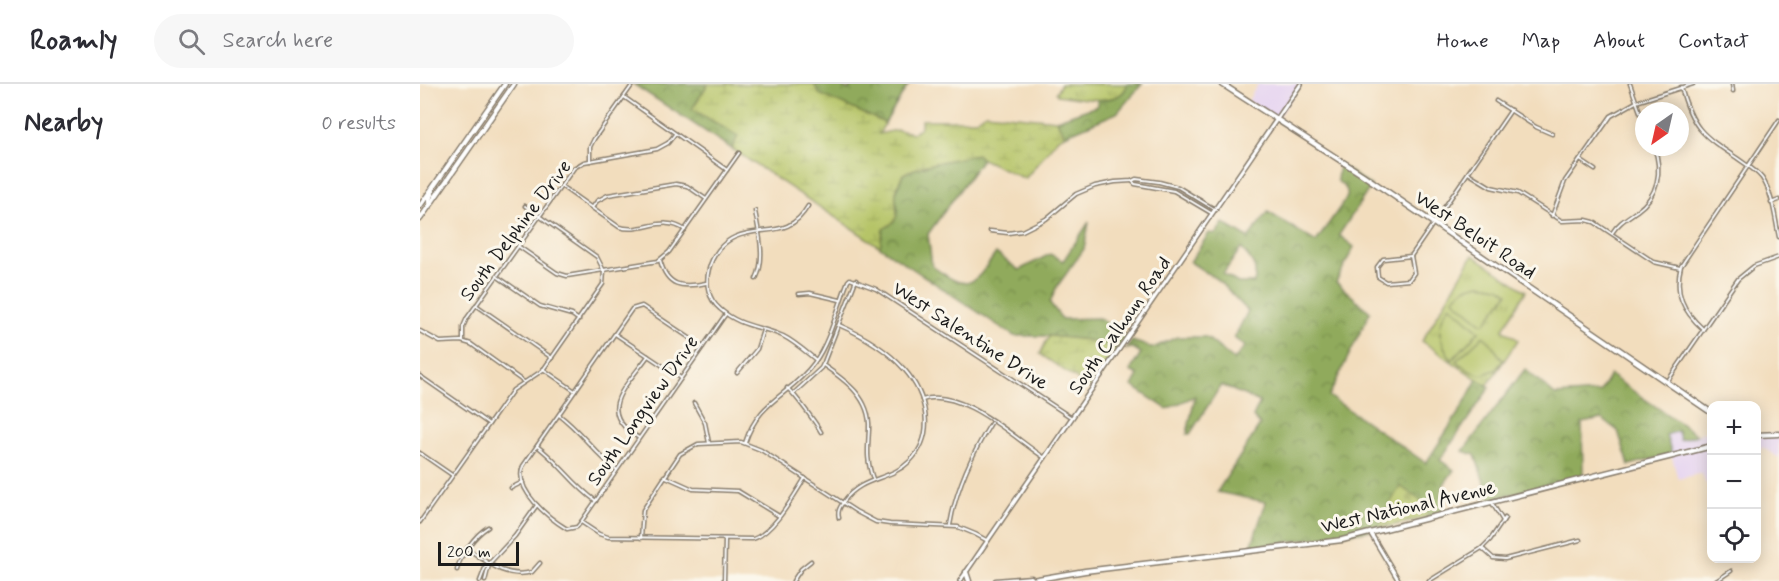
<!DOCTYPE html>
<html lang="en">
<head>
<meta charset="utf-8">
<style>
  :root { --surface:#fff; --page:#f7f7f7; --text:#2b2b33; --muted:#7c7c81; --line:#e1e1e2 }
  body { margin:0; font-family:Mynerve,sans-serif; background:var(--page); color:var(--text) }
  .controls { position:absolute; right:18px; bottom:18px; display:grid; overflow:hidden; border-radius:12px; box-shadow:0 3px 15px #0003 }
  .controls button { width:54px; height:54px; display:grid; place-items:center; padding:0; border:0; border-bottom:2px solid var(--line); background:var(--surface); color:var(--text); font:30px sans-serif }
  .compass { position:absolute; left:1215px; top:18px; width:54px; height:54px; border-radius:50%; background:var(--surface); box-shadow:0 3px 15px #0003; rotate:214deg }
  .scale { position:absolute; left:18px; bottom:15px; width:81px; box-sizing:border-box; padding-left:6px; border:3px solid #1c1c1c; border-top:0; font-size:16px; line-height:21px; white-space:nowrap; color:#1c1c1c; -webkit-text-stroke:4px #fbf7ec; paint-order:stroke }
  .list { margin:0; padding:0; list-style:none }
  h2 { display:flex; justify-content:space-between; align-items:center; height:78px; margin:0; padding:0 24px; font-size:26px }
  h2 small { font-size:20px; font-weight:400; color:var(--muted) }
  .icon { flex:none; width:33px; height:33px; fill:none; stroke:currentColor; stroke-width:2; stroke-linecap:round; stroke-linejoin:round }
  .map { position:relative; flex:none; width:1359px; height:497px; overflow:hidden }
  header { display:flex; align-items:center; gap:36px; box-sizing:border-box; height:84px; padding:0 30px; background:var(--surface); border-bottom:2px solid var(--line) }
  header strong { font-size:28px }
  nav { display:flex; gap:33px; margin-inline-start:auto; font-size:21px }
  .search { width:420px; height:54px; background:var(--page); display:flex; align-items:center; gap:15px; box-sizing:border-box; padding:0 21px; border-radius:33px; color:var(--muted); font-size:22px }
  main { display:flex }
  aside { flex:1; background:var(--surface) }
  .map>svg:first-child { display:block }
</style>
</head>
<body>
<header>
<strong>Roamly</strong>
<div class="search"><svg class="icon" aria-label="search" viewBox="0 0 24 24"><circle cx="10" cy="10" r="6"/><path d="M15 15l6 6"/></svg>Search here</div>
<nav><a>Home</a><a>Map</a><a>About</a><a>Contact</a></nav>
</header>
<main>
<aside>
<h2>Nearby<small>0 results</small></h2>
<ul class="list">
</ul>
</aside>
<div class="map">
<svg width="1359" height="497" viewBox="0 0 1359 497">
  <defs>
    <pattern id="grass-tufts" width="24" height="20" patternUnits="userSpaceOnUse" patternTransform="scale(1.5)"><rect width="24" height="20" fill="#b6c467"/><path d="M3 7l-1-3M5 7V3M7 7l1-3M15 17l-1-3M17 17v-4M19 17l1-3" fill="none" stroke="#9ca859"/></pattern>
    <pattern id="forest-crowns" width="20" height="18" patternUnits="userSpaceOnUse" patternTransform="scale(1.5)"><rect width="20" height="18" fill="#90aa5c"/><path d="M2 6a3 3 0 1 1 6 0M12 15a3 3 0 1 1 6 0" fill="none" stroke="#758a4b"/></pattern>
    <pattern id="wetland-marsh" width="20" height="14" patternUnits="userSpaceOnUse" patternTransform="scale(1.5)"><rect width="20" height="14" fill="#b6c467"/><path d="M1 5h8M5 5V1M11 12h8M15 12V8" fill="none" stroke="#9ca859"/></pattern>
    <pattern id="cemetery-stones" width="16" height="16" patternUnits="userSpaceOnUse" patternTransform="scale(1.5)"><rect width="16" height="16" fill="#b6c467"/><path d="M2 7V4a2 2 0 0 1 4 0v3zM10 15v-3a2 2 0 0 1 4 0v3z" fill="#9ca859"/></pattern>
  </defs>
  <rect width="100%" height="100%" fill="#fbf7ec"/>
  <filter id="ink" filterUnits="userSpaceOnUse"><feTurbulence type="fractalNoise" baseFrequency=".0167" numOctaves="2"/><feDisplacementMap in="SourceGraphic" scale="12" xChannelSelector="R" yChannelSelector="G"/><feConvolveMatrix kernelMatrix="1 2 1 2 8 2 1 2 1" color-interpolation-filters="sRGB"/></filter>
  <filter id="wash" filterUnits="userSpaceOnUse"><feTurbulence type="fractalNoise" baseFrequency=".008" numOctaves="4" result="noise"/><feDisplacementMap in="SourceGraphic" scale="24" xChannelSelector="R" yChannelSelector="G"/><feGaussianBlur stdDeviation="1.35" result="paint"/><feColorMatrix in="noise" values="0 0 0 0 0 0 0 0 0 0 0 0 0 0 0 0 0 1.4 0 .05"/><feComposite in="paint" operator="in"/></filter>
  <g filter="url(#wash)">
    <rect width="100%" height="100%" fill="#f2ddbd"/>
    <!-- built -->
    <g fill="#e5d3f1">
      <path d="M838,0H881L857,35L828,17Z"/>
      <path d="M1258,347L1261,356L1288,347L1291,358V399L1286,400L1282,389L1258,395L1246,351Z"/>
      <path d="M1359,350V374L1342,363L1337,372V351Z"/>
    </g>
    <!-- grass -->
    <g fill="url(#grass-tufts)" stroke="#697042" stroke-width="1.5">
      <path d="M641,0H707C703,25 654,13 637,11L636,8Z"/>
      <path d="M1053,171L1106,207L1083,245L1098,256L1067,302L1002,257Z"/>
    </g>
    <!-- forest -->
    <g fill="url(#forest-crowns)" stroke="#56633c" stroke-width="1.5" fill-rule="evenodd">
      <path d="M213,0H288L273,25L319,53L312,65Z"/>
      <path d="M394,0H418L428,6L433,0H489L465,39L399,10Z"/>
      <path d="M707,0H722L697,29L645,51L636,36L677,22V16C689,15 705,14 707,0Z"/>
      <path d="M557,70L562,75L508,150L512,182C548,208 552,204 576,169L599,186L630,170L643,177L669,138L664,165L636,204L630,219L642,235L679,234L706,252L697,264L667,256L629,252H594L460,163L463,145L478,126L475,112L483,90C507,78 532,77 557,70Z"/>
      <path d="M919,80L951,102L919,151L934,163L916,198L950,228L909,312L1006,379L1041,325L1057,295L1070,303L1020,376L1034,386L1022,403V430L1009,433L963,432L959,445L831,463L846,418L797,408L840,341L833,333L840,318L801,301L770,350H767L775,312L747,325L712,302L718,291L710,287L721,269L713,264L706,265L712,257L733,264L757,253H786L814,276L825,262L814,254L828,227L798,196L770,178L789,149L796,150L803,139L828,154L848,128L896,158L927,113C929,102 921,103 917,96ZM821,164C832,176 838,183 834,199H818L803,190Z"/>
      <path d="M1105,285L1135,311L1180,308L1190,291L1277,351L1260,356L1258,347L1246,351L1252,370L1209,381L1198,347L1182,335L1162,339L1163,391L1070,416L1055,371L1043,367Z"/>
    </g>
    <!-- wetland -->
    <g fill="url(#wetland-marsh)" stroke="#697042" stroke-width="1.5">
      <path d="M288,0H394L399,10L465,39L459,50L477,46L493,49L501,44V36H556L566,29L636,36L645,51L638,54L605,95L562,75L557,70C532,77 507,78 483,90C480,96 477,102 476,108C473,124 486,134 463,145L460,163L312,65L318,52L272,25Z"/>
      <path d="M629,252L667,256L697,264L670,304L620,270Z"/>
    </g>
    <!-- cemetery -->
    <path fill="url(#cemetery-stones)" stroke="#697042" stroke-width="1.5" d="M980,402L1001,417L1009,433L959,445L963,432Z"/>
    <!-- pitch -->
    <g fill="#b6c467" stroke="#697042" stroke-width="1.5">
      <path d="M1060,200L1079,203L1088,209L1065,239H1062L1033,215L1045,204Z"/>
      <path d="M1030,221L1059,247L1032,276C1018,257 1015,240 1030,221Z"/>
      <path d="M1063,252L1070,258L1083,277L1075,286L1061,291L1050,287L1036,277Z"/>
    </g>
  </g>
  <g filter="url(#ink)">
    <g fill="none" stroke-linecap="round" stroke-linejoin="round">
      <!-- minor casing -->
      <g stroke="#877c6c" stroke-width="5">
        <g id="minor">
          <path d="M1210,0L1224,39"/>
          <path d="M1312,0L1313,7"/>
          <path d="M1261,3C1272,44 1282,51 1317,74C1325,80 1336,86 1342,94C1353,110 1355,134 1359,153"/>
          <path d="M204,13L307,86"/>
          <path d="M1076,17L1116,43L1132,50"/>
          <path d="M1160,76L1175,86"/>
          <path d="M170,77V63L174,55L213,0"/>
          <path d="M1048,89L1071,103L1098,109L1142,137L1166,136L1174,138L1234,178L1260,184"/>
          <path d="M712,97L715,100L754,107L791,129"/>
          <path d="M141,102L199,143C223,150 243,130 265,146"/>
          <path d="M1351,119L1359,116"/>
          <path d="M388,122C369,155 344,141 315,153C289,164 276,205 300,225C320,243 341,242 363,252C375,258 386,268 396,276"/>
          <path d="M172,124L177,117L188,111L256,100L267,102L286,115"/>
          <path d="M335,127C339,150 346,174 336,195"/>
          <path d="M1132,132L1145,97L1191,32L1216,18L1273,0"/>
          <path d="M570,147L588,149L602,147L626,135L656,110L675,102L695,98L712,97L716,95L739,98L758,103L796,126"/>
          <path d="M1192,149C1198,139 1207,134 1217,127C1238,112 1243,87 1234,63"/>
          <path d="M98,162L137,189L147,192L238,177L249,168L319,69"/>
          <path d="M991,172L1091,26"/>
          <path d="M991,172L994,189L989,196L966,198L958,193L957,183L963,175Z"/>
          <path d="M240,176C247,203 262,204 286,199"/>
          <path d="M78,193L120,222L152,231L159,236"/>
          <path d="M379,210L390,209L420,216"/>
          <path d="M56,221L132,274"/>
          <path d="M1283,245C1263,227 1254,209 1261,182L1359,36"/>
          <path d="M0,247L20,258L41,257L51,260L104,298"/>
          <path d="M195,250L261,294"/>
          <path d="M43,257V243L47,234L154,84L164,78L237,65L248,59L255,50"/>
          <path d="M283,263L222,222L212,225L103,382C93,406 129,434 147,445L157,443L161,438L303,234L306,230"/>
          <path d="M403,281C425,296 451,314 449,345C448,365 446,375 453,395"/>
          <path d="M123,285L155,307"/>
          <path d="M317,289L337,265L343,246"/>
          <path d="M0,292L69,340"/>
          <path d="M1247,298L1318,195L1334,182L1359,173"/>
          <path d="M367,304C374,309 396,339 401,348"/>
          <path d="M374,309L401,284L404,278L436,196"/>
          <path d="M502,316C540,302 594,354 625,374"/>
          <path d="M274,319L285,339L289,359"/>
          <path d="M139,331C161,347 175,370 197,386"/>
          <path d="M219,354C174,327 206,303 228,272"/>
          <path d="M325,359C339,315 370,312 394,279C410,258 418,222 428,197L430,195L456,205L652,334"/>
          <path d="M117,362C139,378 153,401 176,417"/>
          <path d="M0,369L32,391"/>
          <path d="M244,392L273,405L318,407L359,432"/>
          <path d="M91,404L103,398"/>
          <path d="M1072,419L1083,437"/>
          <path d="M419,434C417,427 420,423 424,417C442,392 470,397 490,377C516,351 507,311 484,285C467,266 442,251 419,241"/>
          <path d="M0,438L93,306L123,286L183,200L184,187L177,173L105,122"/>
          <path d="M161,438L179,450L188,453L333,455C354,448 373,413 385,394"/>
          <path d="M530,441C536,405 552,370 571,339"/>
          <path d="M221,454L223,426L260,370L278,360L321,358L341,366L437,428L456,438L470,440L538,443L555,450L568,457"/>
          <path d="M1062,464L1073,474L1085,475L1160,456"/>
          <path d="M48,465C68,479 86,495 112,488L120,479"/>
          <path d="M37,486C40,471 55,451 68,443"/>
          <path d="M60,497L65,484L95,452L117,421"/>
          <path d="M65,497L69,481"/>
          <path d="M304,497L305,456"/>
          <path d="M373,497L381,485L391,477"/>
          <path d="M1009,497L1062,464L1070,456L1085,434"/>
          <path d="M1296,497L1311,487"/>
        </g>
      </g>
      <!-- tertiary casing -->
      <g stroke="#877c6c" stroke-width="6">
        <g id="tertiary">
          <path d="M951,450L979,497"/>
          <path d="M540,497L881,0"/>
        </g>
      </g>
      <!-- secondary casing -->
      <g stroke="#877c6c" stroke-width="7">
        <g id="secondary">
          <path d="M802,0L943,91L1292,329"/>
          <path d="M11,120L9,116L13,105"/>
          <path d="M0,122L85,0"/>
          <path d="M0,135L94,0"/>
          <path d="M1336,351L1359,350"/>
          <path d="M546,488L549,497"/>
          <path d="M576,497L611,494"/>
          <path d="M606,497L665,487L922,456L1292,362"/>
        </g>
      </g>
      <!-- minor -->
      <use href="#minor" stroke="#fff" stroke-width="2"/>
      <!-- tertiary -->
      <use href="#tertiary" stroke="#fff" stroke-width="3"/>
      <!-- secondary -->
      <use href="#secondary" stroke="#fff" stroke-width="4"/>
    </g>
  </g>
  <g text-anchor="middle" stroke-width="6" stroke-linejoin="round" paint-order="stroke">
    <!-- street labels -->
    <g font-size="20" fill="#1c1c1c" stroke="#fbf7ec">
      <text transform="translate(95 146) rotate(-53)" y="7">South Delphine Drive</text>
      <text transform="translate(1056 150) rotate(34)" y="7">West Beloit Road</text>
      <text transform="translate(699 241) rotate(-55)" y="7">South Calhoun Road</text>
      <text transform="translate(551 251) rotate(33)" y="7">West Salentine Drive</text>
      <text transform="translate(222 326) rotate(-55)" y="7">South Longview Drive</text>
      <text transform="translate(988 422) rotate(-13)" y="7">West National Avenue</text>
    </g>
  </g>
</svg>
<div class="controls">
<button>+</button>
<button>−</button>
<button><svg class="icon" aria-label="locate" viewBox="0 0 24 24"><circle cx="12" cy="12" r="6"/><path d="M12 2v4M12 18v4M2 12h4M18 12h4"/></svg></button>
</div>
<svg class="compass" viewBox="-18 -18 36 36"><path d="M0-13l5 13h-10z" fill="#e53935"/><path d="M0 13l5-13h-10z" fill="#7c7c81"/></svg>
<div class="scale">200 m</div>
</div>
</main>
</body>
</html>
